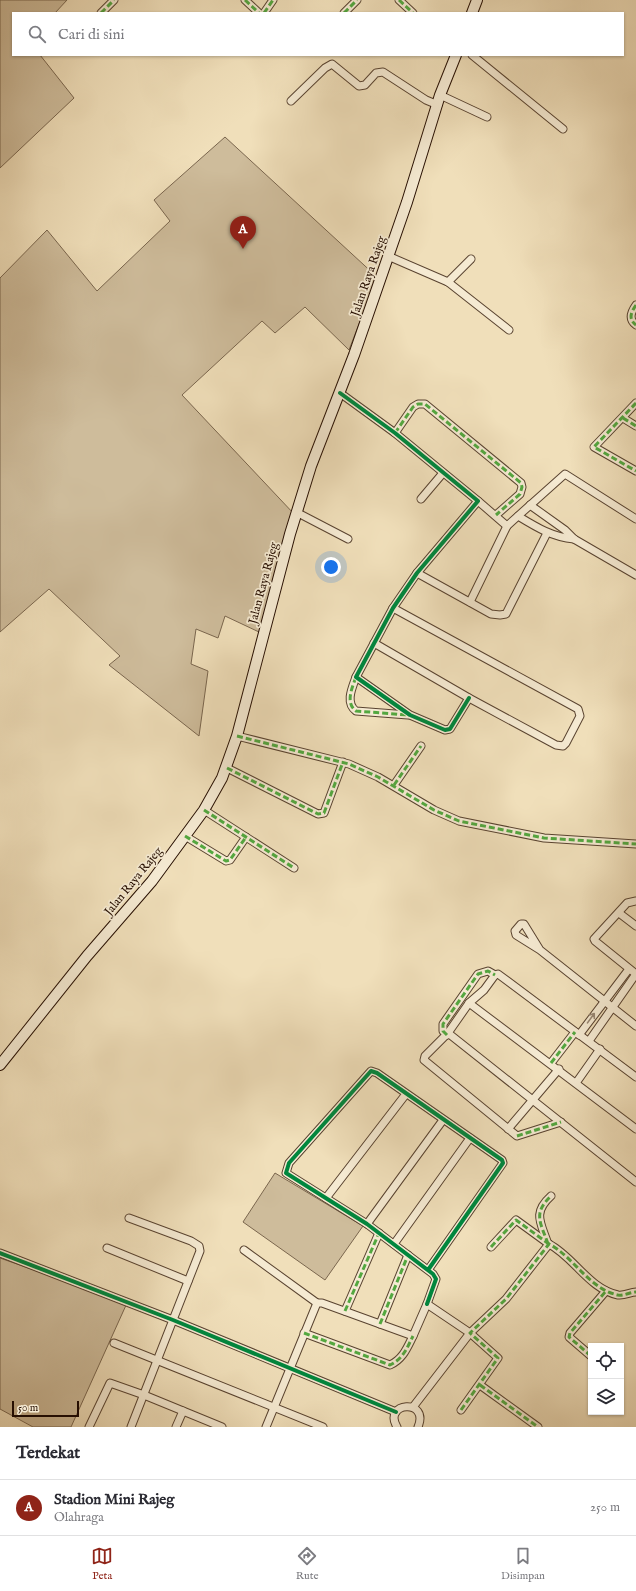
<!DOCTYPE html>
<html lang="id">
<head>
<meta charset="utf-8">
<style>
  :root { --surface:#fff; --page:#f7f7f7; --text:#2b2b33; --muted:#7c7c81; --line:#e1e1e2; --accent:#8f2418 }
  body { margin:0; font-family:"IM FELL English",serif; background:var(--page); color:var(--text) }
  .controls { position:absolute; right:12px; bottom:12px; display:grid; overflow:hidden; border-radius:0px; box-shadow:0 1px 3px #0004 }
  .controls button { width:36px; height:36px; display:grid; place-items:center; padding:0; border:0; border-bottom:1px solid var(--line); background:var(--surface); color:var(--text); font:20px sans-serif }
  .scale { position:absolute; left:12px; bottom:10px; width:67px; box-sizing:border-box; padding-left:4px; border:2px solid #270f02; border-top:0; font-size:11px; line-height:14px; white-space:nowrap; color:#270f02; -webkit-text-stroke:3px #f5ead2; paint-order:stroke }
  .you { position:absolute; left:331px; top:567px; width:14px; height:14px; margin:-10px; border:3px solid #fff; border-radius:50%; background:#1a73e8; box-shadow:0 0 0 6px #1a73e833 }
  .badge { display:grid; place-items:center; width:26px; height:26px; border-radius:50%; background:var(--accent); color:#fff; font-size:13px; font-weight:700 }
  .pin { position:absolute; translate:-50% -33px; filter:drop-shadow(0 1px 2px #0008) }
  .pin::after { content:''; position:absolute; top:21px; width:14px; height:12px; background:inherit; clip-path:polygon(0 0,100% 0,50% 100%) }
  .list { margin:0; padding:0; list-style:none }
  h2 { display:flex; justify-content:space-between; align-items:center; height:52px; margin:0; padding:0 16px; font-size:17px }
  h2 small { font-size:13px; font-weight:400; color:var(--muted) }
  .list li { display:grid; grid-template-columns:26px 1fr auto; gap:12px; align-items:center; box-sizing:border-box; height:56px; padding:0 16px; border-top:1px solid var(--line) }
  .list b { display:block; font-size:15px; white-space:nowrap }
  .list p { margin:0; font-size:13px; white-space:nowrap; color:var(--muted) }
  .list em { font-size:13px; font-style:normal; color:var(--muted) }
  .icon { flex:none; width:22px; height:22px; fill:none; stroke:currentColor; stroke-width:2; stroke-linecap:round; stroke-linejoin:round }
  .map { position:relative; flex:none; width:636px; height:1427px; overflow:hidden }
  .search { position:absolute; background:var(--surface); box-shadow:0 1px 3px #0004; left:12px; right:12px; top:12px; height:44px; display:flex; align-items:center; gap:10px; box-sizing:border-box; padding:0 14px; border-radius:0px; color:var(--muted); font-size:15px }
  .sheet { height:108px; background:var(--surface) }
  nav { display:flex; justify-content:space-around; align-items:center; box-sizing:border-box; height:56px; border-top:1px solid var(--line); background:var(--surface); font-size:11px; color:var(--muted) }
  nav a { display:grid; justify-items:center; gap:2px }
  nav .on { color:var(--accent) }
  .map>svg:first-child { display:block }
</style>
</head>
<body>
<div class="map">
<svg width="636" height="1427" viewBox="0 0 636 1427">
  <rect width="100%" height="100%" fill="#f0dfba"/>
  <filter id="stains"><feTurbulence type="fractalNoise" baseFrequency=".005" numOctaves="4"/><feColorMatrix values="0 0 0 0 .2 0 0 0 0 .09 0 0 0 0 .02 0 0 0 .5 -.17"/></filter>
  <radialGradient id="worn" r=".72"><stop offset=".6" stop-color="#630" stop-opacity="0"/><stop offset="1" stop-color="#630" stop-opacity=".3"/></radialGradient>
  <!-- green -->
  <g fill="#cebc9b" stroke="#7a664e">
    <path d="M0,0H67L55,13H13V55H40L74,98L0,168Z"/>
    <path d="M225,137L377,277L349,350L305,307L275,333L262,321L182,395L295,515L259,632L225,616L218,638L196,629L191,664L208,671L199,736L109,665L120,656L49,589L0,632V278L47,230L97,291L170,221L154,200Z"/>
    <path d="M275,1173L363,1226L325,1280L243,1222Z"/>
    <path d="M0,1258L127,1303L71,1427H33L0,1409Z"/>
  </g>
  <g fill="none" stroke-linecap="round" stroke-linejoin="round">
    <!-- minor casing -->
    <g stroke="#594330" stroke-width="9">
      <g id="minor">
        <path d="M245,0L259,13"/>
        <path d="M399,0L413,13"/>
        <path d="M101,13L114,0"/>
        <path d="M264,13L273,0"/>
        <path d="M344,13L357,0"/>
        <path d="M472,55L563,129"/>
        <path d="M440,95L487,117"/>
        <path d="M291,101L325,68L332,64L359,86L365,85L376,73L383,72L426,100L438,105"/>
        <path d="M388,256L448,282L509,330"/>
        <path d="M448,282L471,259"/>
        <path d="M636,305C631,312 628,319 636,325"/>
        <path d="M340,393L395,433L478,501L417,573L393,608L356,677L410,715L445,730L450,729L469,698"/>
        <path d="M636,403L594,447L636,471"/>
        <path d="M623,418L636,426"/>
        <path d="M395,433L413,407L418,404H425L521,483L522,487L520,494L496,515"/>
        <path d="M421,499L443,473"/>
        <path d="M478,501L507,526L518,516C536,527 552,537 574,539"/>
        <path d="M530,505L565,530L574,539L636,575"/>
        <path d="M298,513L348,539"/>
        <path d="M518,516L565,474L636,519"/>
        <path d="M417,573L491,614L500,615L506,614L547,533"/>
        <path d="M470,602L507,526"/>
        <path d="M374,643L469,698L556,745L563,746L566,743L580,716L578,709L393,608"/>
        <path d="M356,677C352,688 345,703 356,711L408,715"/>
        <path d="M237,736L349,764L378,777L434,810L459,821L544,838L636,844"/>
        <path d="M227,768L318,814L324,813L343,762"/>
        <path d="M394,785L421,746"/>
        <path d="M204,810L294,868"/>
        <path d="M185,836L226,861L230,860L246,837"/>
        <path d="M636,901L627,903L594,939L595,941L636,974"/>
        <path d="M619,913L636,926"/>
        <path d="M540,950L524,924H521L515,931L516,935L540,950L636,1026"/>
        <path d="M469,1003L448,1033L425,1056L424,1060L517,1136L561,1122"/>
        <path d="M448,1033L636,1182"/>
        <path d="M447,1035L443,1031V1024L478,974L488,971L495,975"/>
        <path d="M579,1035L629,969"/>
        <path d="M589,1041L636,974"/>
        <path d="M551,1063L575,1032"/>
        <path d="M636,1077L498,974L495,975L484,990L469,1003L636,1129"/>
        <path d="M576,1083L600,1049"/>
        <path d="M508,1129L559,1069"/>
        <path d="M326,1198L406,1094"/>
        <path d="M129,1218L191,1241L199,1246L200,1251L131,1427"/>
        <path d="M367,1224L443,1120"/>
        <path d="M394,1244L470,1138"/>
        <path d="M548,1244C541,1223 532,1213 551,1196"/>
        <path d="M491,1247L516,1220L549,1244"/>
        <path d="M107,1248L188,1281"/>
        <path d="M244,1250L317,1303"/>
        <path d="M0,1253L173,1320L396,1412"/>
        <path d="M427,1304L436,1279L433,1274L367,1224L286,1173L289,1163L371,1071L377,1073L502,1160L503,1163L428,1270"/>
        <path d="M345,1311L379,1233"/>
        <path d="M380,1324L408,1255"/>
        <path d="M304,1333L390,1365C403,1359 407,1348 413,1336"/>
        <path d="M114,1343L323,1427"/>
        <path d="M591,1356L569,1337L570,1333L606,1291"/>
        <path d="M480,1385L538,1427"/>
        <path d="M413,1407L470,1333L506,1299L549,1244C574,1257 589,1289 618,1295C625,1296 630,1292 636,1292"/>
        <path d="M89,1427L110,1383L144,1395L222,1427"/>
        <path d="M176,1427L183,1411"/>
        <path d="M266,1427L317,1303H322L413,1336L427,1304L470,1333L498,1358L461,1410"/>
        <path d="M397,1427C382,1402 430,1398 418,1427"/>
      </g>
    </g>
    <!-- secondary casing -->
    <g stroke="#270f02" stroke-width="12">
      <g id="secondary">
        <path d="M472,13L477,0"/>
        <path d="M0,1065L87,956L152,881L204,810L222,778L237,736L290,534L311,466L354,355L407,202L440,95L456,55"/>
      </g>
    </g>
    <!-- minor -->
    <use href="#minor" stroke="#f5ead2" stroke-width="7"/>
    <!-- secondary -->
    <use href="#secondary" stroke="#f5ead2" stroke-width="10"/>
    <!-- quiet -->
    <g stroke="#53a840" stroke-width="3" stroke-dasharray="6 3" stroke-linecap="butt">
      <path d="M245,0L259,13"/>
      <path d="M399,0L413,13"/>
      <path d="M101,13L114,0"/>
      <path d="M264,13L273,0"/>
      <path d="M344,13L357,0"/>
      <path d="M636,305C631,312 628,319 636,325"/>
      <path d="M636,403L594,447L636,471"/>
      <path d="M623,418L636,426"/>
      <path d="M395,433L413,407L418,404H425L521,483L522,487L520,494L496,515"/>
      <path d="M356,677C352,688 345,703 356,711L408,715"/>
      <path d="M237,736L349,764L378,777L434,810L459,821L544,838L636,844"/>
      <path d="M227,768L318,814L324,813L343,762"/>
      <path d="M394,785L421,746"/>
      <path d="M204,810L294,868"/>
      <path d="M185,836L226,861L230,860L246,837"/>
      <path d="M447,1035L443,1031V1024L478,974L488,971L495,975"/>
      <path d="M551,1063L575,1032"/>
      <path d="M517,1136L561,1122"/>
      <path d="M548,1244C541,1223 532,1214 551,1196"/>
      <path d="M491,1247L516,1220L549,1244"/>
      <path d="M345,1311L379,1233"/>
      <path d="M380,1324L408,1255"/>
      <path d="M304,1333L390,1365C403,1359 407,1348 413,1336"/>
      <path d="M591,1356L569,1337L570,1333L606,1291"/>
      <path d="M480,1385L538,1427"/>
      <path d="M461,1410L498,1358L470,1333L506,1299L549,1244C574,1257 589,1289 618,1295C625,1296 630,1292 636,1292"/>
    </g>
    <!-- cycleway casing -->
    <g stroke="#f5ead2" stroke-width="6">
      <g id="cycleway">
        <path d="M340,393L395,433L478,501L417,573L393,608L356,677L410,715L445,730L450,729L469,698"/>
        <path d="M0,1253L173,1320L396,1412"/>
        <path d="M427,1304L436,1279L433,1274L367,1224L286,1173L289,1163L371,1071L377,1073L502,1160L503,1163L428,1270"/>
      </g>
    </g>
    <!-- cycleway -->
    <use href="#cycleway" stroke="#00873e" stroke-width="4"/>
  </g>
  <!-- one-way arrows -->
  <defs><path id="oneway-shaft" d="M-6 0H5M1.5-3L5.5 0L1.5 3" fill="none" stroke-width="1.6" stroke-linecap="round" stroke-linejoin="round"/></defs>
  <use stroke="#988774" href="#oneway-shaft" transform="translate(591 1018) rotate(-54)"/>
  <g text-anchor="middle" stroke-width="3.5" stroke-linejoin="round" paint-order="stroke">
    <!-- street labels -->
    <g font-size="12" fill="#270f02" stroke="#f5ead2">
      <text transform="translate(368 276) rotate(-71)" y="4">Jalan Raya Rajeg</text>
      <text transform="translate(263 583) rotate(-75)" y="4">Jalan Raya Rajeg</text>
      <text transform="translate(133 881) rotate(-51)" y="4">Jalan Raya Rajeg</text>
    </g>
  </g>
  <rect width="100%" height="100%" filter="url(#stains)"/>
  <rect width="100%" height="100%" fill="url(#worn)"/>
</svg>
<div class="controls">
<button><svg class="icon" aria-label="locate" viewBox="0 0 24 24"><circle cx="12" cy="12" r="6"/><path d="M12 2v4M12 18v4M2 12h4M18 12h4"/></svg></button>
<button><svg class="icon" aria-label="layers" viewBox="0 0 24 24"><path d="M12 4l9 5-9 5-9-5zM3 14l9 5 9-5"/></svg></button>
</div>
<div class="scale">50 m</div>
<div class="you"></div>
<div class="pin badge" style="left:243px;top:249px">A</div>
<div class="search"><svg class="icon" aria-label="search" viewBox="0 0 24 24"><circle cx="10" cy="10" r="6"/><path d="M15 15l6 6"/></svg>Cari di sini</div>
</div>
<section class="sheet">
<h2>Terdekat<small></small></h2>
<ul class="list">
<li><span class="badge">A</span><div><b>Stadion Mini Rajeg</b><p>Olahraga</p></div><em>250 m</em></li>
</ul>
</section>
<nav>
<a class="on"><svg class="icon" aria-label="map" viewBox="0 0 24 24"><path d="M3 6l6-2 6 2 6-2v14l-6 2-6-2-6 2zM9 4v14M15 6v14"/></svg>Peta</a>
<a><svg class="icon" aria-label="directions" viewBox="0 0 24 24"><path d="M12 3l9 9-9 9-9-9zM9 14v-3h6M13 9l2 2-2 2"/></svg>Rute</a>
<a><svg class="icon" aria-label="saved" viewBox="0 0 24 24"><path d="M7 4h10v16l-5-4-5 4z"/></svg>Disimpan</a>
</nav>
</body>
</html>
